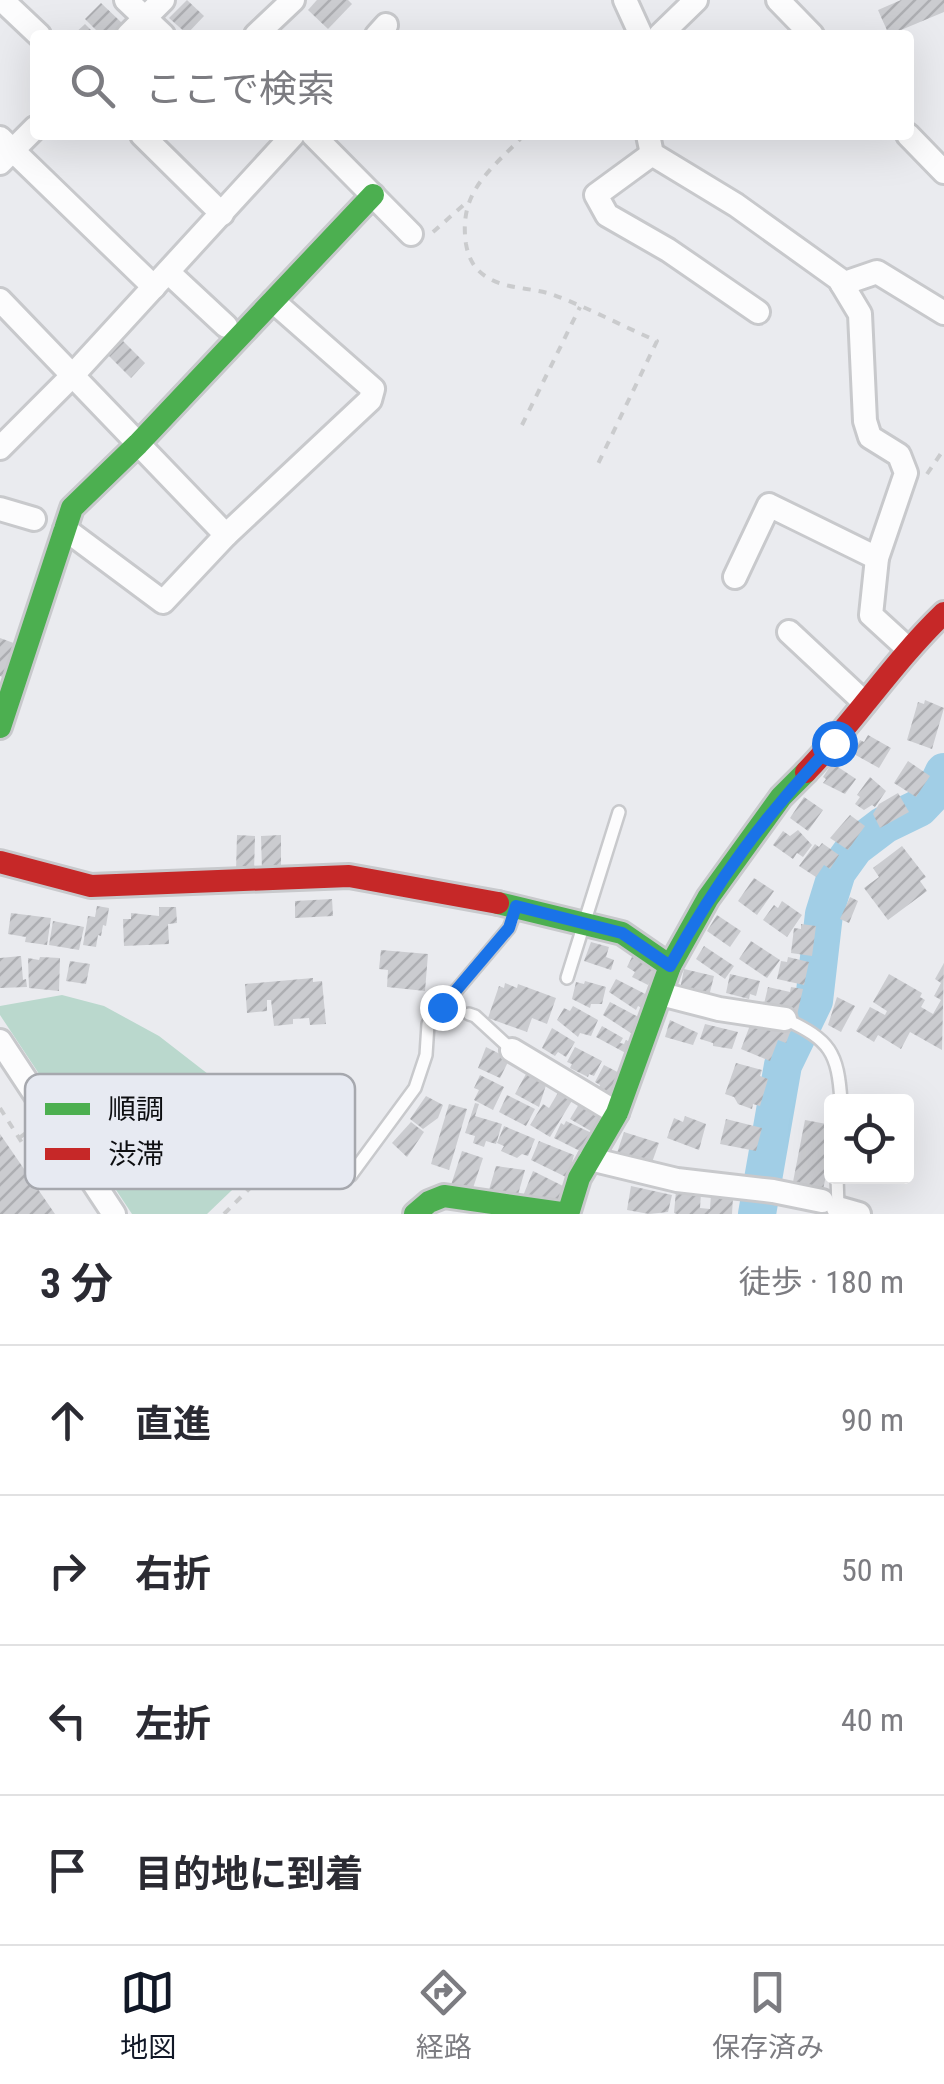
<!DOCTYPE html>
<html lang="ja">
<head>
<meta charset="utf-8">
<style>
  :root { --surface:#fff; --page:#f7f7f7; --text:#2b2b33; --muted:#7c7c81; --line:#e1e1e2; --accent:#111827 }
  body { margin:0; font-family:"Roboto Condensed","Noto Sans JP",sans-serif; background:var(--page); color:var(--text) }
  .controls { position:absolute; right:30px; bottom:30px; display:grid; overflow:hidden; border-radius:10px; box-shadow:0 10px 40px #0002 }
  .controls button { width:90px; height:90px; display:grid; place-items:center; padding:0; border:0; border-bottom:2px solid var(--line); background:var(--surface); color:var(--text); font:50px sans-serif }
  .stop { position:absolute; width:30px; height:30px; margin:-22px; border:8px solid #1a73e8; border-radius:50%; background:#fff }
  .stop.end { background:#1a73e8; border-color:#fff; box-shadow:0 2px 10px #0008 }
  .list { margin:0; padding:0; list-style:none }
  h2 { display:flex; justify-content:space-between; align-items:center; height:130px; margin:0; padding:0 40px; font-size:42px }
  h2 small { font-size:32px; font-weight:400; color:var(--muted) }
  .list li { display:grid; grid-template-columns:65px 1fr auto; gap:30px; align-items:center; box-sizing:border-box; height:150px; padding:0 40px; border-top:2px solid var(--line) }
  .list b { display:block; font-size:38px; white-space:nowrap }
  .list em { font-size:32px; font-style:normal; color:var(--muted) }
  .icon { flex:none; width:55px; height:55px; fill:none; stroke:currentColor; stroke-width:2; stroke-linecap:round; stroke-linejoin:round }
  .map { position:relative; flex:none; width:944px; height:1214px; overflow:hidden }
  .search { position:absolute; background:var(--surface); box-shadow:0 10px 40px #0002; left:30px; right:30px; top:30px; height:110px; display:flex; align-items:center; gap:25px; box-sizing:border-box; padding:0 35px; border-radius:10px; color:var(--muted); font-size:38px }
  .sheet { height:730px; background:var(--surface) }
  nav { display:flex; justify-content:space-around; align-items:center; box-sizing:border-box; height:140px; border-top:2px solid var(--line); background:var(--surface); font-size:28px; color:var(--muted) }
  nav a { display:grid; justify-items:center; gap:5px }
  nav .on { color:var(--accent) }
  .map>svg:first-child { display:block }
</style>
</head>
<body>
<div class="map">
<svg width="944" height="1214" viewBox="0 0 944 1214">
  <defs>
    <pattern id="building-hatch" width="6" height="6" patternUnits="userSpaceOnUse" patternTransform="scale(2.5)"><rect width="6" height="6" fill="#cbccd0"/><path d="M-1 1l2-2M0 6l6-6M5 7l2-2" fill="none" stroke="#adaeb2"/></pattern>
  </defs>
  <rect width="100%" height="100%" fill="#eaebef"/>
  <!-- park -->
  <path fill="#bad8cd" d="M62,995L104,1006L159,1036L307,1151L266,1150L255,1168L207,1214H132L0,1015V1006Z"/>
  <g fill="none" stroke-linecap="round" stroke-linejoin="round">
    <!-- river -->
    <path stroke="#a1cee6" stroke-width="38" d="M757,1214L783,1065L814,1001L824,914L837,872L855,847L884,825L919,808L935,791L944,772"/>
  </g>
  <!-- building -->
  <g fill="url(#building-hatch)">
    <path d="M187,0L204,16L187,34L169,18Z"/>
    <path d="M317,0H348L352,4L328,29L308,10Z"/>
    <path d="M901,0H944V12L889,35L878,10Z"/>
    <path d="M101,3L122,23L110,35H101L85,19Z"/>
    <path d="M85,24L96,35H73Z"/>
    <path d="M123,341L145,363L131,378L108,355Z"/>
    <path d="M0,638L19,645L6,679L0,676Z"/>
    <path d="M925,700L944,708L932,749L907,740L918,702L924,704Z"/>
    <path d="M868,735L891,748L879,768L852,753L860,740L864,742Z"/>
    <path d="M908,761L930,776L916,797L894,783Z"/>
    <path d="M832,763L856,779L845,794L823,783L826,779L823,777Z"/>
    <path d="M870,777L886,791L875,807L872,805L864,810L855,804L860,797L857,795Z"/>
    <path d="M898,793L909,812L880,828L873,814L879,804Z"/>
    <path d="M804,797L823,810L808,831L790,818Z"/>
    <path d="M850,815L865,826L848,850L830,838Z"/>
    <path d="M798,830L812,845L803,857L797,853L793,859L773,845L783,831L790,836Z"/>
    <path d="M237,835L255,836L254,871H236Z"/>
    <path d="M281,835V871H262L261,836Z"/>
    <path d="M822,843L839,855L830,869L824,865L816,877L799,866L815,844L819,847Z"/>
    <path d="M902,846L926,877L920,881L927,891L888,920L864,888L879,877L873,868Z"/>
    <path d="M754,878L774,891L757,915L738,901Z"/>
    <path d="M850,897L858,901L849,923L840,919Z"/>
    <path d="M332,899L333,916L295,918V901Z"/>
    <path d="M782,901L802,915L787,937L763,920L774,905L778,908Z"/>
    <path d="M97,906L109,908L106,926L103,925L101,936L98,935L96,947L83,945L88,916L95,917Z"/>
    <path d="M159,907H176L177,923L168,924L169,944L124,946L123,919H131V913L159,916Z"/>
    <path d="M11,913L51,918L47,945L25,942L26,937L8,934Z"/>
    <path d="M717,915L741,931L730,947L707,931Z"/>
    <path d="M53,921L84,927L79,950L49,945Z"/>
    <path d="M801,924L816,926L812,956L791,953L794,928L801,929Z"/>
    <path d="M751,941L780,960L767,978L739,959Z"/>
    <path d="M591,942L609,947L606,957L614,960L611,970L584,961Z"/>
    <path d="M704,946L734,966L725,979L696,959Z"/>
    <path d="M381,950L428,954L425,991L387,987L388,970L379,969Z"/>
    <path d="M21,956L23,980L26,979L27,987L0,988V958Z"/>
    <path d="M40,957L60,958L59,991L29,988L28,958L39,960Z"/>
    <path d="M632,957L656,970L648,985L632,977L635,972L627,967Z"/>
    <path d="M788,957L809,962L804,985L777,979L781,961L787,962Z"/>
    <path d="M70,961L90,964L86,984L66,981Z"/>
    <path d="M944,963L942,1050L910,1032L901,1049L878,1035L874,1042L856,1031L870,1007L885,1015L887,1011L873,1002L889,974L922,993L920,997L925,1000L921,1007L933,1014L941,1000L934,996L941,983L935,979Z"/>
    <path d="M684,969L714,976L709,996L680,989Z"/>
    <path d="M730,974L760,981L756,996L750,994L749,999L726,993Z"/>
    <path d="M313,978V982L322,981L326,1024L310,1025L309,1018L293,1019V1024L274,1026L271,1000H267V1011L247,1013L245,984Z"/>
    <path d="M616,979L655,999L648,1011L638,1006L636,1010L609,992Z"/>
    <path d="M585,981L606,987L602,1004H591L590,1008L572,999L576,982L584,984Z"/>
    <path d="M505,983L517,988L518,984L556,998L547,1024L532,1018L527,1032L488,1018L499,986L504,988Z"/>
    <path d="M768,987L790,992L791,987L803,989L797,1015L763,1008Z"/>
    <path d="M837,997L855,1006L841,1032L828,1025Z"/>
    <path d="M610,1002L646,1021L637,1037L603,1015Z"/>
    <path d="M573,1006L598,1020L591,1036L580,1033L578,1037L557,1020L564,1008L570,1011Z"/>
    <path d="M670,1020L698,1033L693,1045L665,1037Z"/>
    <path d="M752,1020L791,1030L786,1043L778,1040L770,1061L741,1049Z"/>
    <path d="M705,1024L738,1032L732,1049L713,1046V1043L700,1039Z"/>
    <path d="M602,1026L623,1038L620,1043L624,1044L626,1040L639,1047L633,1057L596,1037Z"/>
    <path d="M552,1028L575,1042L566,1057L558,1052L555,1056L542,1048Z"/>
    <path d="M486,1047L504,1056L502,1060L508,1062L500,1078L478,1068Z"/>
    <path d="M575,1047L602,1061L594,1076L589,1074L588,1077L570,1068L572,1064L567,1062Z"/>
    <path d="M736,1063L762,1070L760,1076L768,1079L760,1106L753,1104L752,1109L738,1104L734,1097L725,1094Z"/>
    <path d="M604,1065L629,1078L613,1095L599,1088L600,1085L595,1082Z"/>
    <path d="M526,1074L546,1085L539,1107L515,1094Z"/>
    <path d="M480,1075L504,1087L493,1110L474,1100L479,1090L474,1088Z"/>
    <path d="M559,1091L573,1099L550,1137L530,1125L543,1104L549,1108Z"/>
    <path d="M507,1095L535,1109L526,1126L499,1112Z"/>
    <path d="M426,1096L443,1105L438,1118L423,1129L410,1119Z"/>
    <path d="M582,1099L604,1112L596,1134L570,1119Z"/>
    <path d="M475,1103L479,1104L475,1116L502,1124L496,1144L486,1141L484,1147L473,1143L475,1136L465,1133Z"/>
    <path d="M449,1104L467,1109L449,1170L431,1164Z"/>
    <path d="M685,1116L706,1124L699,1150L667,1138L674,1118L683,1122Z"/>
    <path d="M726,1119L762,1128L756,1151L720,1144Z"/>
    <path d="M805,1120L832,1125V1148L822,1194L792,1187Z"/>
    <path d="M566,1121L596,1135L584,1153L554,1138L561,1123L564,1125Z"/>
    <path d="M411,1122L424,1132L407,1157L392,1143Z"/>
    <path d="M504,1126L535,1139L528,1156L522,1154L517,1158L501,1151L504,1146L497,1143Z"/>
    <path d="M624,1132L659,1143L651,1165L616,1156Z"/>
    <path d="M0,1134L55,1214H0Z"/>
    <path d="M539,1141L574,1155L568,1178L531,1160Z"/>
    <path d="M462,1151L483,1158L472,1191L451,1185Z"/>
    <path d="M496,1166L525,1170L517,1198L489,1190Z"/>
    <path d="M533,1171L563,1186L555,1208L523,1196Z"/>
    <path d="M631,1186L672,1195L668,1212L649,1214L627,1210Z"/>
    <path d="M676,1191L701,1193L700,1208L710,1209L711,1194L733,1197L732,1214H677L674,1213Z"/>
  </g>
  <g fill="none" stroke-linecap="round" stroke-linejoin="round">
    <!-- lane casing -->
    <g stroke="#c8c9cc" stroke-width="16">
      <g id="lane">
        <path d="M567,978L619,812"/>
        <path d="M469,1014L475,1016L512,1050"/>
        <path d="M785,1019C830,1040 838,1052 841,1102"/>
        <path d="M273,1165L351,1175L415,1088L426,1055L428,1024L509,928L517,907"/>
        <path d="M837,1176L838,1208"/>
      </g>
    </g>
    <!-- street casing -->
    <g stroke="#c8c9cc" stroke-width="28">
      <g id="street">
        <path d="M2,0L39,35"/>
        <path d="M126,0L163,35"/>
        <path d="M625,0L641,35"/>
        <path d="M778,0L812,35"/>
        <path d="M128,35L163,0"/>
        <path d="M256,35L293,0"/>
        <path d="M377,35L386,25"/>
        <path d="M660,35L696,0"/>
        <path d="M142,135L222,214"/>
        <path d="M313,135L411,234"/>
        <path d="M648,135L652,154L736,205L839,279L860,314L865,421L870,437L899,455L906,473L877,558L871,615L907,648"/>
        <path d="M908,135L944,172"/>
        <path d="M0,138L154,287"/>
        <path d="M652,154L596,195L607,215L668,250L758,312"/>
        <path d="M0,163L35,128"/>
        <path d="M168,272L226,326"/>
        <path d="M842,284L877,272L944,313"/>
        <path d="M0,300L226,535"/>
        <path d="M0,448L72,376L293,135"/>
        <path d="M0,509L34,519"/>
        <path d="M65,529L163,602L226,535L370,400L373,389L273,301"/>
        <path d="M735,577L769,505L877,558"/>
        <path d="M789,632L865,703"/>
        <path d="M661,994L719,1009L785,1019"/>
        <path d="M0,1041L114,1214"/>
        <path d="M512,1050L617,1113"/>
        <path d="M590,1159L677,1180L773,1191L822,1201"/>
        <path d="M838,1208L859,1214"/>
      </g>
    </g>
    <!-- fast casing -->
    <g stroke="#c8c9cc" stroke-width="28">
      <g id="fast">
        <path d="M0,727L72,508L138,444L373,195"/>
        <path d="M498,903L622,933L670,966"/>
        <path d="M415,1214L429,1202L444,1196L568,1214L579,1178L617,1113L670,966L708,898L781,797L806,772"/>
      </g>
    </g>
    <!-- jam casing -->
    <g stroke="#c8c9cc" stroke-width="28">
      <g id="jam">
        <path d="M806,772C855,721 893,662 944,613"/>
        <path d="M0,862L91,886L349,876L498,903"/>
      </g>
    </g>
    <!-- path -->
    <g stroke="#cacbcd" stroke-width="4" stroke-dasharray="8 8" stroke-linecap="butt">
      <path d="M524,135C491,170 458,191 466,244C469,261 476,272 492,280C510,289 532,288 551,294C587,307 622,326 657,341L597,466"/>
      <path d="M433,232L467,202"/>
      <path d="M522,425L580,307"/>
      <path d="M927,474L944,449"/>
      <path d="M0,1108L26,1149"/>
      <path d="M19,1138L34,1127"/>
      <path d="M224,1214L263,1175"/>
    </g>
    <!-- lane -->
    <use href="#lane" stroke="#fcfcfd" stroke-width="11"/>
    <!-- street -->
    <use href="#street" stroke="#fcfcfd" stroke-width="22"/>
    <!-- fast -->
    <use href="#fast" stroke="#4caf50" stroke-width="22"/>
    <!-- jam -->
    <use href="#jam" stroke="#c62828" stroke-width="22"/>
  </g>
  <g fill="none" stroke-linecap="round" stroke-linejoin="round">
    <!-- route -->
    <path stroke="#1a73e8" stroke-width="12" d="M442,1007L509,928L516,906L622,933L670,966C717,880 766,814 834,743"/>
  </g>
  <!-- legend -->
  <rect x="25" y="1074" width="330" height="115" rx="15" fill="#e7eaf2" stroke="#a6a8ae" stroke-width="2.5"/>
  <rect x="45" y="1103" width="45" height="12" fill="#4caf50"/>
  <rect x="45" y="1148" width="45" height="12" fill="#c62828"/>
  <g font-size="28" fill="#0d0e11">
    <text x="108" y="1119">順調</text>
    <text x="108" y="1164">渋滞</text>
  </g>
</svg>
<div class="controls">
<button><svg class="icon" aria-label="locate" viewBox="0 0 24 24"><circle cx="12" cy="12" r="6"/><path d="M12 2v4M12 18v4M2 12h4M18 12h4"/></svg></button>
</div>
<div class="stop" style="left:834px;top:743px"></div>
<div class="stop end" style="left:442px;top:1007px"></div>
<div class="search"><svg class="icon" aria-label="search" viewBox="0 0 24 24"><circle cx="10" cy="10" r="6"/><path d="M15 15l6 6"/></svg>ここで検索</div>
</div>
<section class="sheet">
<h2>3 分<small>徒歩 · 180 m</small></h2>
<ul class="list">
<li><svg class="icon" aria-label="ahead" viewBox="0 0 24 24"><path d="M12 20V5M6 11l6-6 6 6"/></svg><div><b>直進</b></div><em>90 m</em></li>
<li><svg class="icon" aria-label="right" viewBox="0 0 24 24"><path d="M7 20v-9h11M14 6l5 5-5 5"/></svg><div><b>右折</b></div><em>50 m</em></li>
<li><svg class="icon" aria-label="left" viewBox="0 0 24 24"><path d="M17 20v-9H6M10 6l-5 5 5 5"/></svg><div><b>左折</b></div><em>40 m</em></li>
<li><svg class="icon" aria-label="arrive" viewBox="0 0 24 24"><path d="M6 21V4h12l-3 4 3 4H6"/></svg><div><b>目的地に到着</b></div></li>
</ul>
</section>
<nav>
<a class="on"><svg class="icon" aria-label="map" viewBox="0 0 24 24"><path d="M3 6l6-2 6 2 6-2v14l-6 2-6-2-6 2zM9 4v14M15 6v14"/></svg>地図</a>
<a><svg class="icon" aria-label="directions" viewBox="0 0 24 24"><path d="M12 3l9 9-9 9-9-9zM9 14v-3h6M13 9l2 2-2 2"/></svg>経路</a>
<a><svg class="icon" aria-label="saved" viewBox="0 0 24 24"><path d="M7 4h10v16l-5-4-5 4z"/></svg>保存済み</a>
</nav>
</body>
</html>
